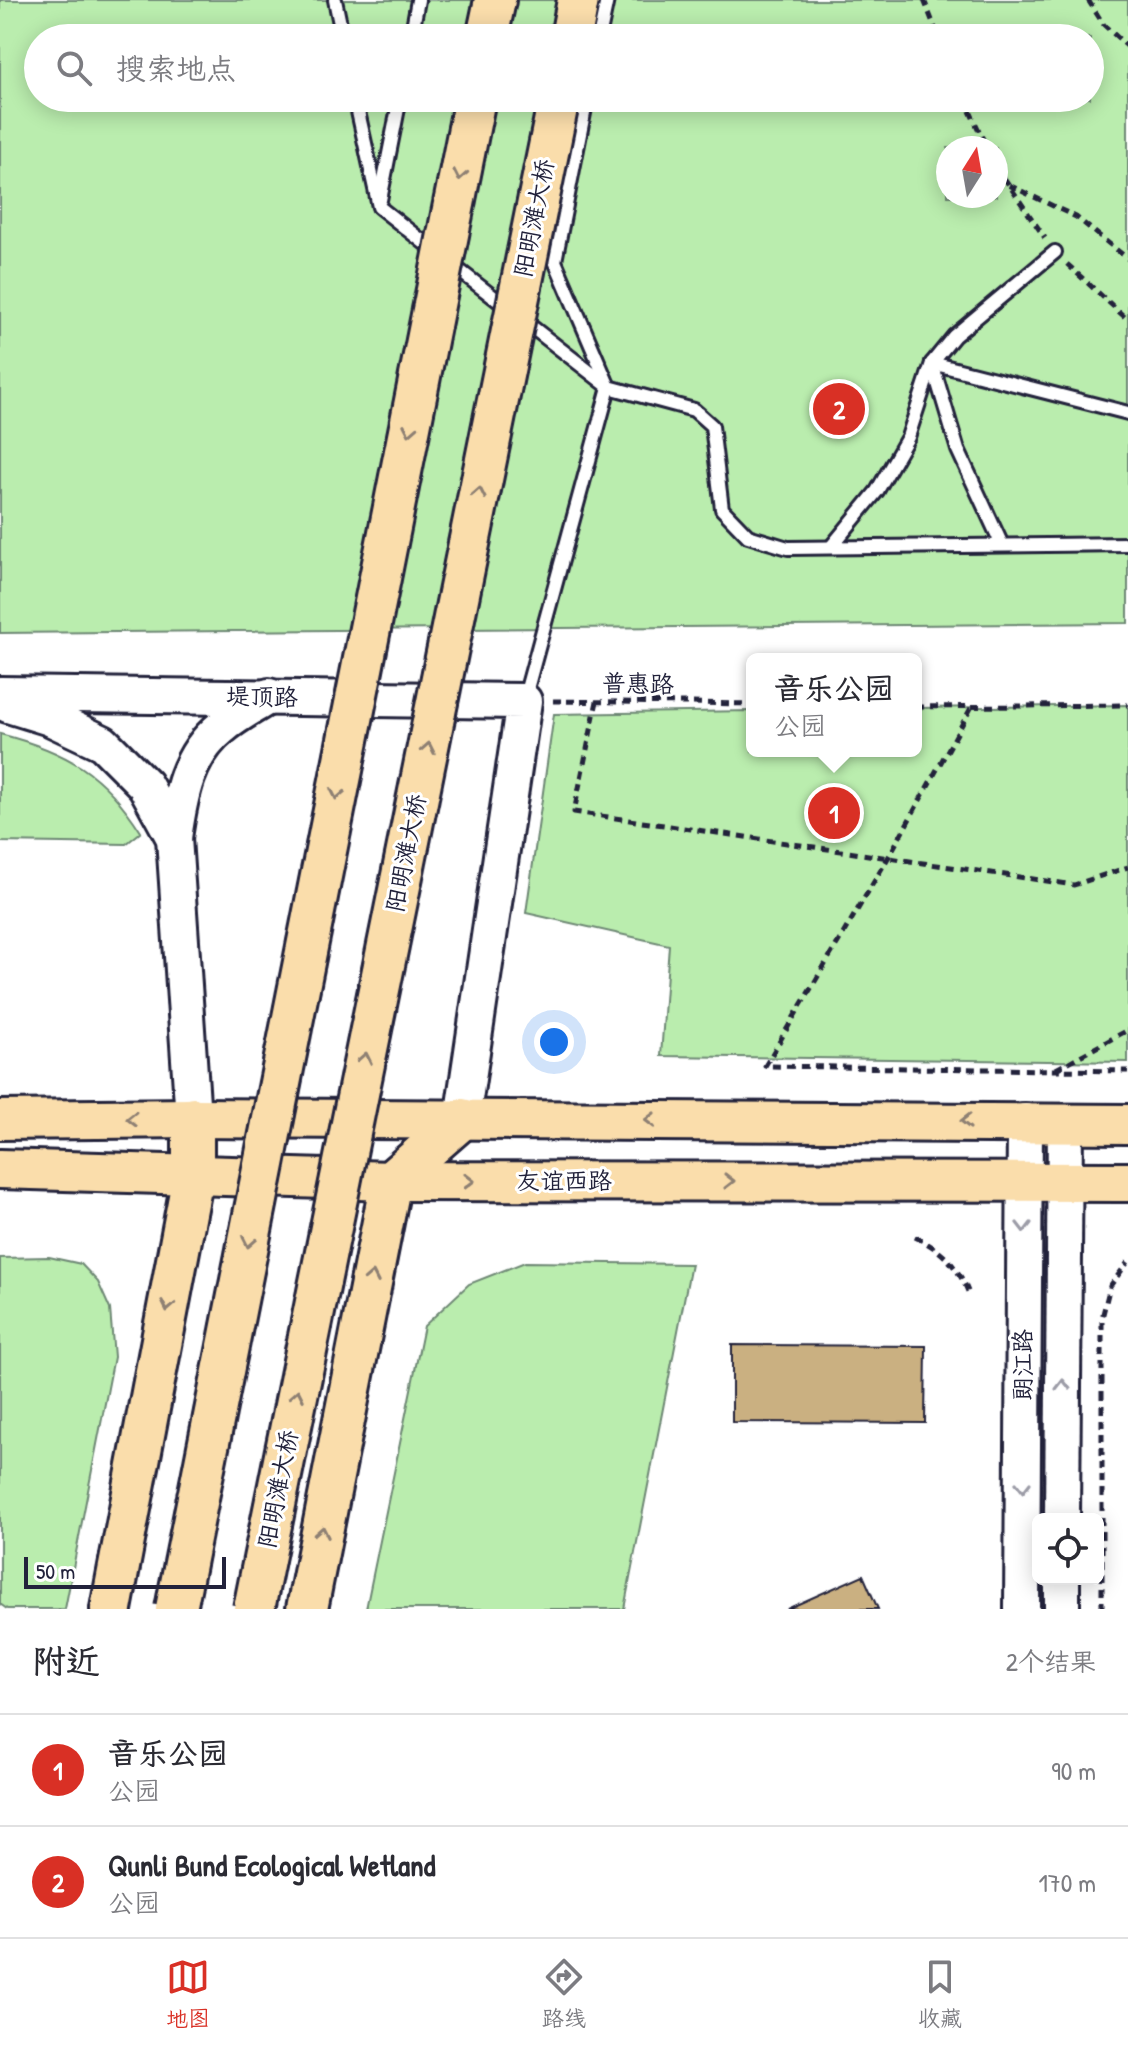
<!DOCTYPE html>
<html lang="zh">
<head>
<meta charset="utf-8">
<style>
  :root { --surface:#fff; --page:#f2f2f3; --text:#2b2b33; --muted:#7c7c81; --line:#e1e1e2; --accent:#d93025 }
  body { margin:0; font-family:"Patrick Hand","LXGW WenKai TC",sans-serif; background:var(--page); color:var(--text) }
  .controls { position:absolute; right:24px; bottom:24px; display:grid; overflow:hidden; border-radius:12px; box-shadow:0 4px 20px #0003 }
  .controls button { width:72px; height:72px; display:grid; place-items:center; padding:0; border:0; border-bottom:2px solid var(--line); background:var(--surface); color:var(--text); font:40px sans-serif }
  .compass { position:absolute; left:936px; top:136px; width:72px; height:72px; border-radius:50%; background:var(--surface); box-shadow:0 4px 20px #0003; rotate:11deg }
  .scale { position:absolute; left:24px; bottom:20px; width:202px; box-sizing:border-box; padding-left:8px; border:4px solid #22223b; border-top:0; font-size:22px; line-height:28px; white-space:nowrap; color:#22223b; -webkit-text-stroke:6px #fff; paint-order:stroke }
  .you { position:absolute; left:554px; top:1042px; width:28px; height:28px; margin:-20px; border:6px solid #fff; border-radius:50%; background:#1a73e8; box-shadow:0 0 0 12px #1a73e833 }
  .badge { display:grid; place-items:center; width:52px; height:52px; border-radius:50%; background:var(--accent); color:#fff; font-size:26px; font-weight:700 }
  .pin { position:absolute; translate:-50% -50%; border:4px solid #fff; box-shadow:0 2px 8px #0006 }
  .popup { position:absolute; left:746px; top:653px; width:176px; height:104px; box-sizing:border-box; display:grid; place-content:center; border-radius:12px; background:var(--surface); filter:drop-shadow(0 2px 6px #0005); font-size:26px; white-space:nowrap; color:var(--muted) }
  .popup b { font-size:30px; color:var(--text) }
  .popup::after { content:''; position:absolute; left:50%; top:100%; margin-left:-16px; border:16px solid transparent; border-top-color:var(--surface) }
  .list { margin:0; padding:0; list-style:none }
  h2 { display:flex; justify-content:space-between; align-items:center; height:104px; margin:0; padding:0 32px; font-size:34px }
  h2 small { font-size:26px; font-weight:400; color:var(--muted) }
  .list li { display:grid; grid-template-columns:52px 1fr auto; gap:24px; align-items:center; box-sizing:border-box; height:112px; padding:0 32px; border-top:2px solid var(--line) }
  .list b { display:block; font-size:30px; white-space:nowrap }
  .list p { margin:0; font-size:26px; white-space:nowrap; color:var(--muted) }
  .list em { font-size:26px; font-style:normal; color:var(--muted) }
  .icon { flex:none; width:44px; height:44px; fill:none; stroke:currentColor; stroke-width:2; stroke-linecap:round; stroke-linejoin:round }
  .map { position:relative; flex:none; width:1128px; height:1609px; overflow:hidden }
  .search { position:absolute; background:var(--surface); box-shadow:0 4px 20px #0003; left:24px; right:24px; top:24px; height:88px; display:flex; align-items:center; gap:20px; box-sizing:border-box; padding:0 28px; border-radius:44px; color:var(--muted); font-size:30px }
  .sheet { height:328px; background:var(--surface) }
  nav { display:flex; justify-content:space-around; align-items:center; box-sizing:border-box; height:112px; border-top:2px solid var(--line); background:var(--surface); font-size:22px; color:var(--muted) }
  nav a { display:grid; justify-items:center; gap:4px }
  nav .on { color:var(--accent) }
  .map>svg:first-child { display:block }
</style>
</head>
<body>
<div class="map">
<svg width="1128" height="1609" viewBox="0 0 1128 1609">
  <rect width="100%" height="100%" fill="#fff"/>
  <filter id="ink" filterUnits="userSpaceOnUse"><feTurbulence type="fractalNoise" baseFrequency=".0125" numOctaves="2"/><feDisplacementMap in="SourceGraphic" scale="16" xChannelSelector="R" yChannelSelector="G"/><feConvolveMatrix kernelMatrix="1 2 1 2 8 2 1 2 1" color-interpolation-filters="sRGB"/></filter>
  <g filter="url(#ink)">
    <!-- green -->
    <g fill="#baedae" stroke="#6e8874" stroke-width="2" fill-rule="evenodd">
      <path d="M0,0H1128V623L0,633ZM38,38H1090V98H38ZM948,148H996V196H948Z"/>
      <path d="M1128,705V1062L661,1056L669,945L526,913L554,714L752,711V751H916V708Z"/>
      <path d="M0,734C66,751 104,773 141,832L126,844L0,842Z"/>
      <path d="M49,1257L81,1264L98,1282L110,1309L114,1357L65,1609H7L0,1604V1258Z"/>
      <path d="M525,1262L691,1264L624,1609H366L424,1326L469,1284Z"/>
    </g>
    <!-- building -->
    <g fill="#cab081" stroke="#22223b" stroke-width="2">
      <path d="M732,1345L926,1346L925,1423L732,1422Z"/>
      <path d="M863,1575L878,1609H787Z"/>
    </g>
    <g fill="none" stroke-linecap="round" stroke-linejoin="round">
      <!-- service casing -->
      <g stroke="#22223b" stroke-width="18">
        <g id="service">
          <path d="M335,0L343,38"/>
          <path d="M411,38L418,0"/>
          <path d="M599,38L607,0"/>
          <path d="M355,98L379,207L436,252"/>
          <path d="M587,98L555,261L609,387L694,410L712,426L722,509L748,536L788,548L1128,544"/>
          <path d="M380,200L400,98"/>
          <path d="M451,264L609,387L524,700"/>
          <path d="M932,363L1128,413"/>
          <path d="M932,363L958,450L1002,545"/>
          <path d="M831,547L877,491L908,437L932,363L954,336L1055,252"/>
        </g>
      </g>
      <!-- secondary casing -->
      <g stroke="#22223b" stroke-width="40">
        <g id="secondary">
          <path d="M0,694L524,701L462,1119"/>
          <path d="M8,705L50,718L103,743L145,785L174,838L193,1118"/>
          <path d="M174,838C180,796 187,755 222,727C236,715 254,706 269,696"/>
          <path d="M1062,1519L1065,1123"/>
          <path d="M1022,1609L1025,1121"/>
          <path d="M1062,1609V1579"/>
        </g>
      </g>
      <!-- primary casing -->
      <g stroke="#22223b" stroke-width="44">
        <g id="primary">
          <path d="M0,1120L193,1118L1128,1124"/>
          <path d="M0,1169L391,1181L1128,1182"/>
        </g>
      </g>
      <!-- trunk casing -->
      <g stroke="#22223b" stroke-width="46">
        <g id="trunk">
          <path d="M487,38L495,0"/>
          <path d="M571,38L578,0"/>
          <path d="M111,1609L193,1176V1118"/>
          <path d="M307,1609L391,1181L462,1119"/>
        </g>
      </g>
      <!-- path -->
      <g stroke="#22223b" stroke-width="5" stroke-dasharray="8 6" stroke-linecap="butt">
        <path d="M924,0L939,38"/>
        <path d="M1088,0L1104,25L1128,47"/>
        <path d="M964,98L987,148"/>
        <path d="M996,166L1045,238"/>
        <path d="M1009,185L1076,217L1128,259"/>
        <path d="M1067,264L1128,320"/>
        <path d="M553,701L752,704"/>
        <path d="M597,701L574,812L1074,885L1128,867"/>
        <path d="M916,707L1128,705"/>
        <path d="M971,708L888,858L765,1066L1128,1071"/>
        <path d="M1056,1069L1128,1030"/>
        <path d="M915,1237C942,1250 958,1266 969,1294"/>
        <path d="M1102,1609V1318L1110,1286L1128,1262"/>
      </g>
      <!-- service -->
      <use href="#service" stroke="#fff" stroke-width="12"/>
      <!-- secondary -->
      <use href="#secondary" stroke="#fff" stroke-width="34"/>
      <!-- primary -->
      <use href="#primary" stroke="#faddab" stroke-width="38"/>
      <!-- trunk -->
      <use href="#trunk" stroke="#faddab" stroke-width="40"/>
      <!-- trunk-bridge casing -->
      <g stroke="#22223b" stroke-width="46" stroke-linecap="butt">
        <g id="trunk-bridge">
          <path d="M176,1609L475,98"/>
          <path d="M254,1609L559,98"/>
        </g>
      </g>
      <!-- trunk-bridge -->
      <use href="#trunk-bridge" stroke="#faddab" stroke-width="40"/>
    </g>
    <!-- one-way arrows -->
    <defs><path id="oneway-chevron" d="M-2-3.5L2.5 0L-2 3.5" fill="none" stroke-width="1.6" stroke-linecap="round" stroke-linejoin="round" transform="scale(2)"/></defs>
    <g stroke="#8e8073">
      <use href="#oneway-chevron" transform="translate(460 175) rotate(101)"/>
      <use href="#oneway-chevron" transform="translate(410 430) rotate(101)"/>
      <use href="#oneway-chevron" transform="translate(479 493) rotate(-79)"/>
      <use href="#oneway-chevron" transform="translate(428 748) rotate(-79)"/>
      <use href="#oneway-chevron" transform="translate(337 794) rotate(101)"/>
      <use href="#oneway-chevron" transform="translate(365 1058) rotate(-79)"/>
      <use href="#oneway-chevron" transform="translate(132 1119) rotate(179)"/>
      <use href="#oneway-chevron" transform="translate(650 1120) rotate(-180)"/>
      <use href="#oneway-chevron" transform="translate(966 1121) rotate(-180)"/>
      <use href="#oneway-chevron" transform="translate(469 1181)"/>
      <use href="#oneway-chevron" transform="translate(729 1181)"/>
      <use href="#oneway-chevron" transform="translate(249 1242) rotate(101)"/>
      <use href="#oneway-chevron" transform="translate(372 1277) rotate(-79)"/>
      <use href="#oneway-chevron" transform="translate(168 1306) rotate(101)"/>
      <use href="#oneway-chevron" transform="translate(297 1395) rotate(-79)"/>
      <use href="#oneway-chevron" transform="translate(322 1532) rotate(-79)"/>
    </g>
    <g stroke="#9c9ca7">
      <use href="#oneway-chevron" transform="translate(1024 1227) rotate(90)"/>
      <use href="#oneway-chevron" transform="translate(1063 1385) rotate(-90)"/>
      <use href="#oneway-chevron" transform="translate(1023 1487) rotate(90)"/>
    </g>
  </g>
  <g text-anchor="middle" stroke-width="6" stroke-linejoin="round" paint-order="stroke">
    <!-- street labels -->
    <g font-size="24" fill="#22223b" stroke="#fff">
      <text transform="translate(534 218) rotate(-79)" y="8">阳明滩大桥</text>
      <text transform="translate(638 684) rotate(1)" y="8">普惠路</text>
      <text transform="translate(262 697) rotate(1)" y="8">堤顶路</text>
      <text transform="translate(406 853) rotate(-79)" y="8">阳明滩大桥</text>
      <text x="564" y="1189">友谊西路</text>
      <text transform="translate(1023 1365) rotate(-90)" y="8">朗江路</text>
      <text transform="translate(278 1489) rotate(-79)" y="8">阳明滩大桥</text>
    </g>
  </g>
</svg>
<div class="controls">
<button><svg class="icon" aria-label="locate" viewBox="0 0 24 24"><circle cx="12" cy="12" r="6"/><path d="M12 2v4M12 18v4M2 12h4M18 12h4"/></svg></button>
</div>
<svg class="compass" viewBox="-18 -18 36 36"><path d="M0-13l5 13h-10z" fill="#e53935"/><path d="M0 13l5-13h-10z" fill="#7c7c81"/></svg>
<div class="scale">50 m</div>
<div class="you"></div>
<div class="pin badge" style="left:834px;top:813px">1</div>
<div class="popup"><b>音乐公园</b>公园</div>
<div class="pin badge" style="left:839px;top:409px">2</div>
<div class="search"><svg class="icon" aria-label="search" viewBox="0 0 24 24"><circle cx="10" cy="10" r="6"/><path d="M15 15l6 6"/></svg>搜索地点</div>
</div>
<section class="sheet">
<h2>附近<small>2个结果</small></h2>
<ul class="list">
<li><span class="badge">1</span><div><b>音乐公园</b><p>公园</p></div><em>90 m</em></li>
<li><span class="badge">2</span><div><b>Qunli Bund Ecological Wetland</b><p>公园</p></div><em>170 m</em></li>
</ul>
</section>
<nav>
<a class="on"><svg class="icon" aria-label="map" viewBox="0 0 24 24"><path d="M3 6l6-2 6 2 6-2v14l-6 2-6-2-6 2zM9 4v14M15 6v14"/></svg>地图</a>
<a><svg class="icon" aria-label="directions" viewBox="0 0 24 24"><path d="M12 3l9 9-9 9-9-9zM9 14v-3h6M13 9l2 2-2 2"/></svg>路线</a>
<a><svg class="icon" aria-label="saved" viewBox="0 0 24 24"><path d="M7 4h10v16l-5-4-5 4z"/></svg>收藏</a>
</nav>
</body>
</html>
